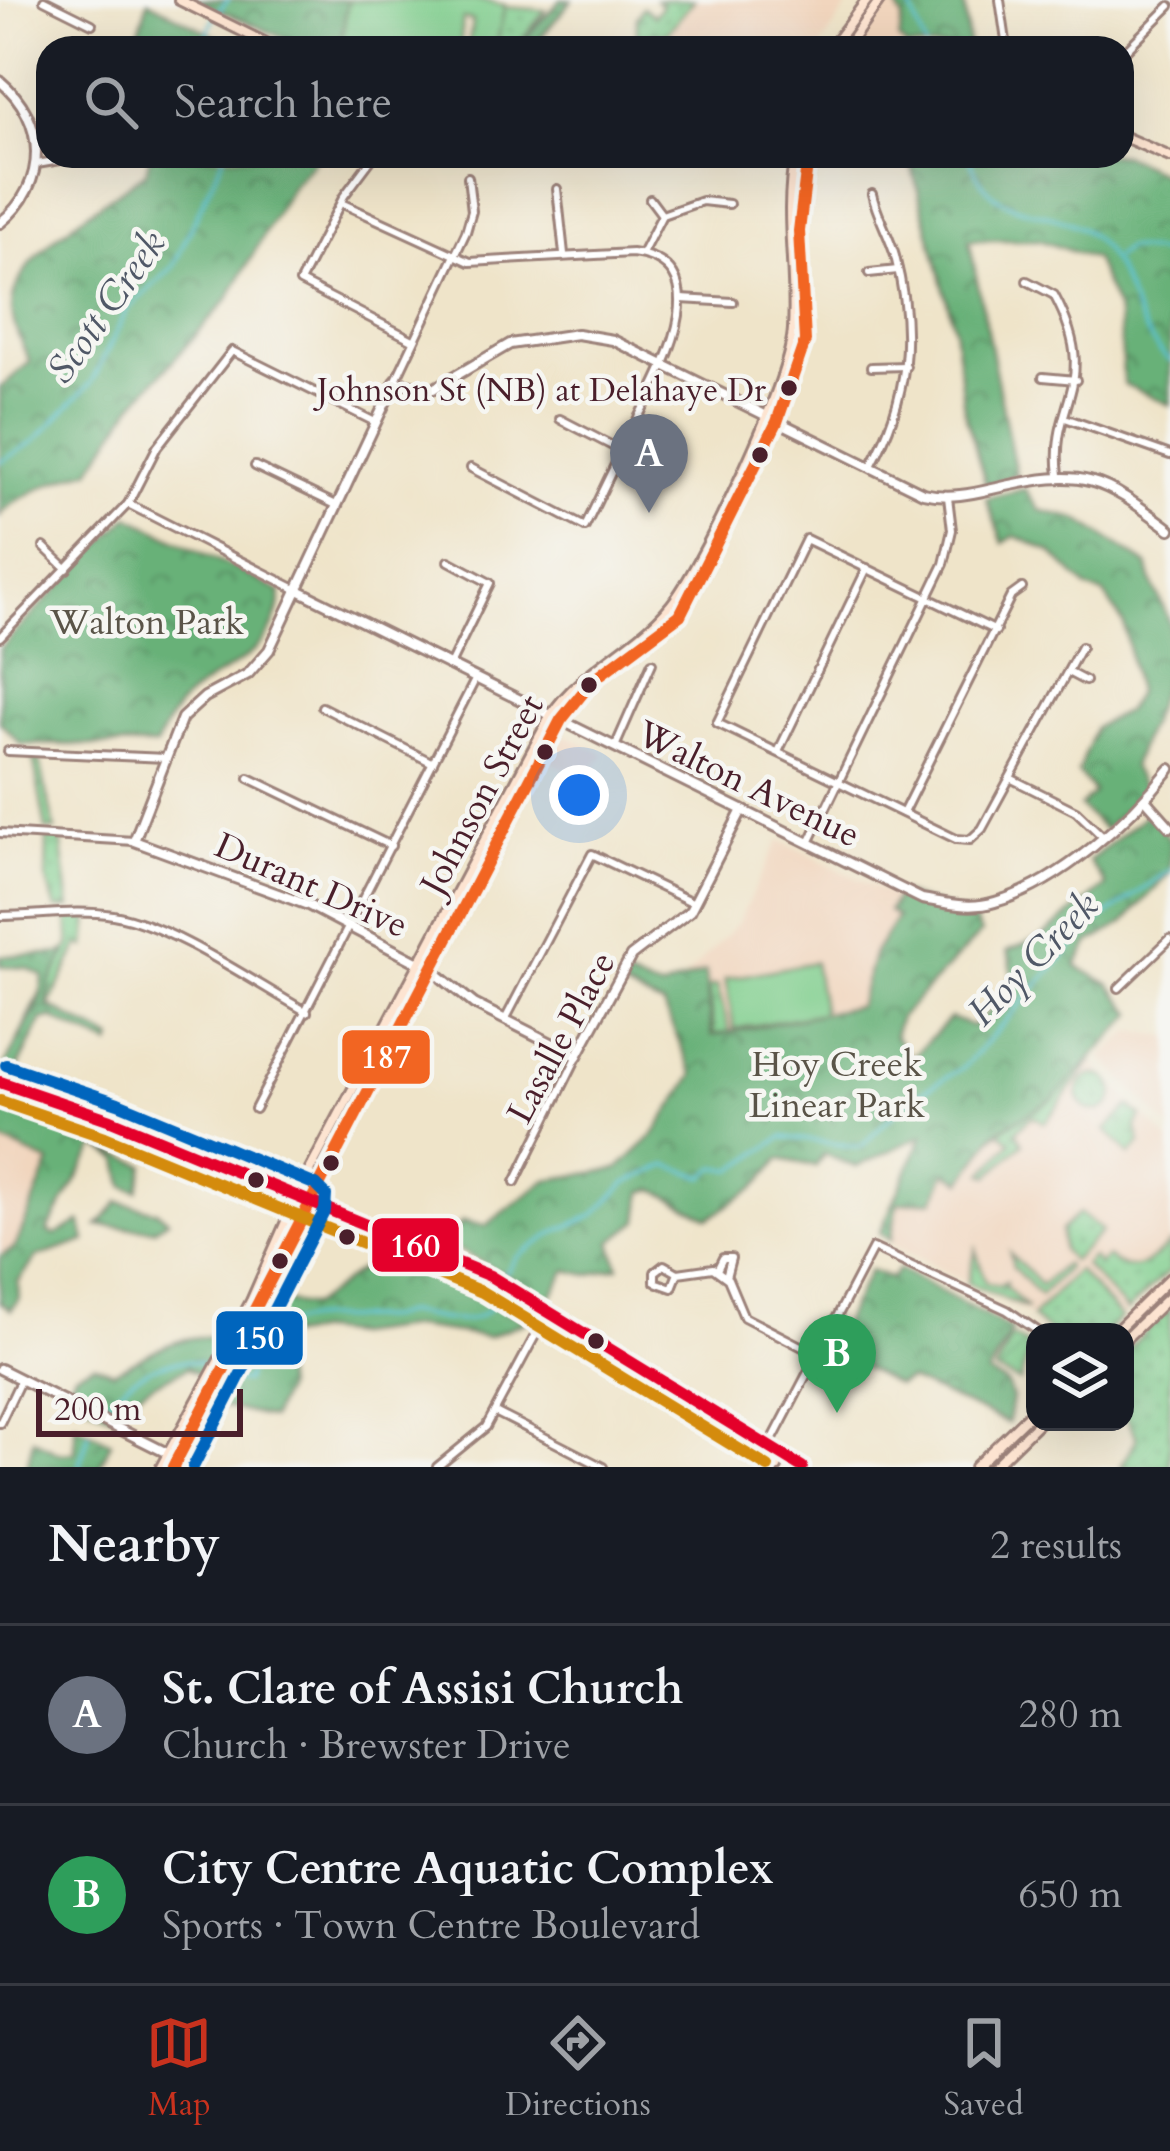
<!DOCTYPE html>
<html lang="en">
<head>
<meta charset="utf-8">
<style>
  :root { --surface:#171b24; --page:#242831; --text:#f1f3f6; --muted:#9ea1a6; --line:#363941; --accent:#c8321e }
  body { margin:0; font-family:Cardo,serif; background:var(--page); color:var(--text) }
  .controls { position:absolute; right:36px; bottom:36px; display:grid; overflow:hidden; border-radius:24px; box-shadow:0 12px 48px #0002 }
  .controls button { width:108px; height:108px; display:grid; place-items:center; padding:0; border:0; border-bottom:3px solid var(--line); background:var(--surface); color:var(--text); font:60px sans-serif }
  .scale { position:absolute; left:36px; bottom:30px; width:207px; box-sizing:border-box; padding-left:12px; border:6px solid #4a1f2b; border-top:0; font-size:33px; line-height:42px; white-space:nowrap; color:#4a1f2b; -webkit-text-stroke:9px #f6f6f2; paint-order:stroke }
  .you { position:absolute; left:579px; top:795px; width:42px; height:42px; margin:-30px; border:9px solid #fff; border-radius:50%; background:#1a73e8; box-shadow:0 0 0 18px #1a73e833 }
  .badge { display:grid; place-items:center; width:78px; height:78px; border-radius:50%; background:var(--accent); color:#fff; font-size:39px; font-weight:700 }
  .pin { position:absolute; translate:-50% -99px; filter:drop-shadow(0 3px 6px #0008) }
  .pin::after { content:''; position:absolute; top:63px; width:42px; height:36px; background:inherit; clip-path:polygon(0 0,100% 0,50% 100%) }
  .list { margin:0; padding:0; list-style:none }
  h2 { display:flex; justify-content:space-between; align-items:center; height:156px; margin:0; padding:0 48px; font-size:51px }
  h2 small { font-size:39px; font-weight:400; color:var(--muted) }
  .list li { display:grid; grid-template-columns:78px 1fr auto; gap:36px; align-items:center; box-sizing:border-box; height:180px; padding:0 48px; border-top:3px solid var(--line) }
  .list b { display:block; font-size:45px; white-space:nowrap }
  .list p { margin:0; font-size:39px; white-space:nowrap; color:var(--muted) }
  .list em { font-size:39px; font-style:normal; color:var(--muted) }
  .icon { flex:none; width:66px; height:66px; fill:none; stroke:currentColor; stroke-width:2; stroke-linecap:round; stroke-linejoin:round }
  .map { position:relative; flex:none; width:1170px; height:1467px; overflow:hidden }
  .search { position:absolute; background:var(--surface); box-shadow:0 12px 48px #0002; left:36px; right:36px; top:36px; height:132px; display:flex; align-items:center; gap:30px; box-sizing:border-box; padding:0 42px; border-radius:36px; color:var(--muted); font-size:45px }
  .sheet { height:516px; background:var(--surface) }
  nav { display:flex; justify-content:space-around; align-items:center; box-sizing:border-box; height:168px; border-top:3px solid var(--line); background:var(--surface); font-size:33px; color:var(--muted) }
  nav a { display:grid; justify-items:center; gap:6px }
  nav .on { color:var(--accent) }
  .map>svg:first-child { display:block }
</style>
</head>
<body>
<div class="map">
<svg width="1170" height="1467" viewBox="0 0 1170 1467">
  <defs>
    <pattern id="grass-dots" width="8" height="8" patternUnits="userSpaceOnUse" patternTransform="scale(3)"><rect width="8" height="8" fill="#80ce8d"/><path d="M2 2h.1M6 6h.1" fill="none" stroke="#70b07a" stroke-width="1.8" stroke-linecap="round"/></pattern>
    <pattern id="forest-crowns" width="20" height="18" patternUnits="userSpaceOnUse" patternTransform="scale(3)"><rect width="20" height="18" fill="#68b178"/><path d="M2 6a3 3 0 1 1 6 0M12 15a3 3 0 1 1 6 0" fill="none" stroke="#588f63"/></pattern>
    <pattern id="garden-furrows" width="10" height="10" patternUnits="userSpaceOnUse" patternTransform="scale(3)"><rect width="10" height="10" fill="#80ce8d"/><path d="M-1 1l2-2M0 10L10 0M9 11l2-2" fill="none" stroke="#70b07a"/></pattern>
  </defs>
  <rect width="100%" height="100%" fill="#f6f6f2"/>
  <filter id="ink" filterUnits="userSpaceOnUse"><feTurbulence type="fractalNoise" baseFrequency=".00833" numOctaves="2"/><feDisplacementMap in="SourceGraphic" scale="24" xChannelSelector="R" yChannelSelector="G"/><feConvolveMatrix kernelMatrix="1 2 1 2 8 2 1 2 1" color-interpolation-filters="sRGB"/></filter>
  <filter id="wash" filterUnits="userSpaceOnUse"><feTurbulence type="fractalNoise" baseFrequency=".004" numOctaves="4" result="noise"/><feDisplacementMap in="SourceGraphic" scale="48" xChannelSelector="R" yChannelSelector="G"/><feGaussianBlur stdDeviation="2.7" result="paint"/><feColorMatrix in="noise" values="0 0 0 0 0 0 0 0 0 0 0 0 0 0 0 0 0 1.4 0 .05"/><feComposite in="paint" operator="in"/></filter>
  <g filter="url(#wash)">
    <rect width="100%" height="100%" fill="#efe4c9"/>
    <!-- built -->
    <g fill="#f1d5bd">
      <path d="M695,0H852L820,48H650L649,36L668,34Z"/>
      <path d="M891,3L903,19L899,40L907,48H856Z"/>
      <path d="M566,735L604,754L586,779L548,760L558,739Z"/>
      <path d="M779,840L913,906L816,1101L722,1055L675,988L737,924Z"/>
      <path d="M1132,1031L1170,1037V1128L1102,1057Z"/>
      <path d="M1088,1059L1170,1141V1270L1106,1332H1049L1026,1313L890,1243L898,1203L1071,1080Z"/>
      <path d="M0,1108L93,1140L14,1297L0,1290Z"/>
    </g>
    <!-- grass -->
    <g fill="url(#grass-dots)" stroke="#65765c" stroke-width="3">
      <path d="M656,0H694L667,33L647,35V48H637V17L643,7L654,16L662,5Z"/>
      <path d="M504,7L546,10L515,48H496Z"/>
      <path d="M33,757H39L55,830H46Z"/>
      <path d="M47,838H61L70,908L56,909L46,878Z"/>
      <path d="M89,916L86,947L79,945L12,1081L0,1077L59,954L70,947L68,917Z"/>
      <path d="M717,986L730,1032L714,1035L708,987Z"/>
      <path d="M1088,1059L1092,1061L1045,1123L1032,1116L1016,1131L1023,1143L989,1176L984,1173L1011,1142L1000,1131L982,1147C1017,1112 1053,1103 1088,1059Z"/>
      <circle cx="1096" cy="1093" r="18"/>
      <path d="M0,1087L188,1157L0,1090Z"/>
      <path d="M1130,1106L1142,1117L1136,1126L1141,1143L1130,1155L1106,1130Z"/>
      <path d="M1079,1213L1102,1231L1072,1261L1062,1250L1061,1230Z"/>
      <path d="M374,1237L409,1245L489,1279L485,1285Z"/>
      <path d="M1170,1244V1270L1127,1311L1084,1265L1092,1257L1099,1264L1107,1257C1134,1278 1147,1264 1170,1244Z"/>
      <path d="M976,1249L985,1282L998,1286L1007,1281L1004,1285L1028,1309L967,1283Z"/>
      <path d="M1010,1253L1041,1285L1064,1264L1067,1268L1040,1296L1013,1267Z"/>
      <path d="M1077,1270L1121,1318L1106,1332H1049L1032,1317Z"/>
      <path d="M1170,1309V1467H1121L1137,1438L1125,1415V1352Z"/>
    </g>
    <!-- forest -->
    <g fill="url(#forest-crowns)" stroke="#596852" stroke-width="3">
      <path d="M196,0H348L341,42L345,48H307Z"/>
      <path d="M561,0H572L532,48H515Z"/>
      <path d="M894,0H964L969,48H907L899,40L903,19Z"/>
      <path d="M148,1L238,48H134Z"/>
      <path d="M1122,154L1170,177V405L1124,384L1118,314L1094,259L1039,240H969L1016,474L986,485L964,409L954,327L909,156Z"/>
      <path d="M150,156H318L291,187L228,299L132,406L91,470C66,476 15,496 0,516V388L30,362C22,345 13,328 12,309C11,254 107,201 146,172Z"/>
      <path d="M1025,489L1039,510L1077,519L1148,565C1150,588 1166,606 1170,626C1170,686 1150,716 1132,767L1145,790L1104,830L1080,807L1094,792L1078,773L1095,727L1126,711L1136,693L1124,624L1104,594L1088,589L1051,552L1015,536L1003,543L986,498Z"/>
      <path d="M129,516L281,592C277,660 222,664 186,699C171,713 164,729 156,746L21,744L0,722V648Z"/>
      <path d="M1149,812L1170,840V872L1124,923L1090,943L1076,966L1109,984L1134,1014L1052,1100L996,1132L963,1181L946,1173L934,1200L898,1203L891,1240L880,1233L923,1135L856,1167L824,1154L816,1166L780,1159L756,1187L709,1218L654,1189L643,1192L639,1221L611,1242L619,1267L588,1275L567,1270L550,1298L447,1244L462,1221L485,1226L547,1180L618,1169L653,1136L694,1075L663,1006L620,987L624,977L660,990L705,972L712,1036L858,1006L874,953L897,917L888,911L899,893L972,917L981,933L900,1017L894,1035L911,1058L950,1018L973,1026C1000,1001 1022,989 1007,951L1042,937L1106,886L1089,861Z"/>
      <path d="M66,953L50,983L48,1005L113,1040L111,1046L51,1018L42,1020L13,1077L0,1074L40,1001L43,976L27,968L0,966V956Z"/>
      <path d="M0,1108L145,1165L138,1191L124,1186L119,1160L96,1146L47,1232L55,1235L81,1222L86,1241L37,1257L18,1282L19,1299L11,1310L0,1302V1256L15,1247L50,1163L0,1140Z"/>
      <path d="M119,1202L157,1211L168,1220L154,1229L98,1226Z"/>
      <path d="M378,1256L527,1321L487,1337L414,1327L353,1335L319,1331L275,1339L273,1356L281,1362L284,1389L271,1418L215,1405L269,1299L312,1306Z"/>
      <path d="M899,1269L1012,1330L988,1374L1007,1384L1012,1398L1008,1423L909,1380L897,1385L833,1352L831,1344L870,1270L891,1278Z"/>
      <path d="M202,1337L226,1341L205,1378L188,1368C156,1383 136,1387 116,1417L65,1394L75,1373L94,1364L113,1372C139,1359 175,1337 202,1337Z"/>
      <path d="M75,1424L111,1442L99,1467H27L33,1439L59,1453L75,1452Z"/>
    </g>
    <!-- garden -->
    <path fill="url(#garden-furrows)" stroke="#65765c" stroke-width="3" d="M1011,1337L1030,1346L1020,1382L995,1371Z"/>
    <!-- pitch -->
    <g fill="#80ce8d" stroke="#65765c" stroke-width="3">
      <path d="M348,0H477L505,5L496,48L468,45L473,21L463,19L460,48L341,43Z"/>
      <path d="M814,962L823,1013L734,1029L725,979Z"/>
    </g>
    <g fill="none" stroke-linecap="round" stroke-linejoin="round">
      <!-- stream -->
      <g stroke="#5ac3d6" stroke-width="3">
        <path d="M908,0L926,48"/>
        <path d="M203,48L214,16L228,0"/>
        <path d="M969,156C991,226 1049,201 1090,235C1130,268 1129,327 1170,361"/>
        <path d="M1115,258L1127,248L1170,254"/>
        <path d="M0,462L35,441L92,382L127,310L173,267L224,156"/>
        <path d="M506,1273L516,1258L557,1231L594,1215L626,1183L668,1165L705,1177L716,1167L733,1170L783,1137L861,1147L907,1100L964,1067L1089,928L1170,870"/>
        <path d="M230,1380L245,1382C270,1299 319,1322 388,1318C394,1317 400,1313 406,1313C432,1314 472,1334 493,1304"/>
        <path d="M104,1406C127,1376 164,1355 201,1363"/>
        <path d="M79,1467L89,1433"/>
      </g>
    </g>
  </g>
  <g filter="url(#ink)">
    <g fill="none" stroke-linecap="round" stroke-linejoin="round">
      <!-- minor casing -->
      <g stroke="#9c827a" stroke-width="12">
        <g id="minor">
          <path d="M44,0L92,24"/>
          <path d="M1000,0L1007,48"/>
          <path d="M1122,54L1170,6"/>
          <path d="M374,156L344,196L300,282L413,340"/>
          <path d="M37,164L84,156"/>
          <path d="M557,189L564,254"/>
          <path d="M650,199L662,215"/>
          <path d="M341,203L470,262L632,253C726,264 657,379 635,424C618,458 602,492 585,527L471,468"/>
          <path d="M642,254L662,215L702,201L729,204"/>
          <path d="M869,273L898,270"/>
          <path d="M1027,281L1054,295C1103,386 1049,400 1059,475"/>
          <path d="M681,299L733,302"/>
          <path d="M871,367L906,366"/>
          <path d="M1043,377L1076,380"/>
          <path d="M395,382L466,232L472,211L468,177"/>
          <path d="M560,419L622,451"/>
          <path d="M1068,419L1170,455"/>
          <path d="M255,466L334,504"/>
          <path d="M871,466C909,397 915,333 895,256C889,235 877,216 872,194"/>
          <path d="M128,504L296,589"/>
          <path d="M44,547L67,569"/>
          <path d="M449,561L490,583L450,665"/>
          <path d="M996,631L806,539L717,723L956,839L970,840L982,829L1081,647"/>
          <path d="M0,637L128,504L157,447L232,351L375,422"/>
          <path d="M1068,672L1085,681"/>
          <path d="M322,707L433,763"/>
          <path d="M615,747L652,663"/>
          <path d="M8,751L166,758"/>
          <path d="M778,752L867,568"/>
          <path d="M249,778L391,846"/>
          <path d="M1012,779L1076,811L1104,838"/>
          <path d="M903,813L1011,596L1022,588"/>
          <path d="M0,833L134,841"/>
          <path d="M809,843L944,564L952,530L948,497"/>
          <path d="M0,916C38,916 76,909 113,915C172,925 253,982 307,1012"/>
          <path d="M1119,988L1170,939"/>
          <path d="M505,1020L592,854L694,903"/>
          <path d="M255,1109L476,678"/>
          <path d="M515,1182L577,1057"/>
          <path d="M717,1270L723,1258H731L726,1277"/>
          <path d="M678,1273L672,1288L655,1282V1272L664,1265L678,1273L713,1268L728,1279L744,1317L816,1354"/>
          <path d="M495,1412L603,1467"/>
          <path d="M0,1423L21,1379"/>
          <path d="M763,1458L873,1248L1007,1310L1039,1332"/>
          <path d="M437,1467L486,1427L550,1308"/>
        </g>
      </g>
      <!-- tertiary casing -->
      <g stroke="#9c827a" stroke-width="14">
        <g id="tertiary">
          <path d="M0,81C47,120 49,184 0,223"/>
          <path d="M296,589L922,899C947,903 969,910 995,902C1059,884 1130,820 1170,769"/>
          <path d="M1146,800L1170,827"/>
          <path d="M742,810L690,911L631,956L577,1056L474,1004L432,970L308,905L134,841L182,718L205,697L248,674L269,650L395,382L433,389L510,344L577,334L613,340L923,493C950,499 971,494 997,488C1085,468 1099,476 1170,529"/>
          <path d="M0,1369L195,1467"/>
        </g>
      </g>
      <!-- secondary casing -->
      <g stroke="#9c827a" stroke-width="14">
        <g id="secondary">
          <path d="M179,0L276,48"/>
          <path d="M831,48L867,0"/>
          <path d="M846,48L880,0"/>
          <path d="M1122,136L1170,157"/>
          <path d="M807,171L818,156"/>
          <path d="M0,1082L111,1120L490,1276L802,1467"/>
          <path d="M0,1096L107,1132L482,1289L777,1467"/>
          <path d="M1115,1332L1170,1278"/>
          <path d="M1125,1339L1170,1296"/>
          <path d="M161,1467L251,1301L303,1183L551,715C584,665 644,645 677,597C709,550 790,382 793,329C797,270 783,216 795,156"/>
          <path d="M173,1467L561,720L593,680L680,615L777,422L805,341L799,231L808,156"/>
          <path d="M975,1467L1035,1409"/>
          <path d="M993,1467L1039,1422"/>
        </g>
      </g>
      <!-- minor -->
      <use href="#minor" stroke="#fff" stroke-width="6"/>
      <!-- tertiary -->
      <use href="#tertiary" stroke="#fff" stroke-width="8"/>
      <!-- secondary -->
      <use href="#secondary" stroke="#fde4d1" stroke-width="8"/>
      <!-- bus-1 casing -->
      <g stroke="#f6f6f2" stroke-width="21">
        <path id="bus-1" d="M173,1467L561,720L593,680L680,615L777,422L805,341L799,231L808,156"/>
      </g>
      <!-- bus-2 casing -->
      <g stroke="#f6f6f2" stroke-width="21">
        <path id="bus-2" d="M0,1082L111,1120L490,1276L802,1467"/>
      </g>
      <!-- bus-3 casing -->
      <g stroke="#f6f6f2" stroke-width="21">
        <path id="bus-3" d="M0,1101L105,1137L482,1292L768,1467"/>
      </g>
      <!-- bus-4 casing -->
      <g stroke="#f6f6f2" stroke-width="21">
        <path id="bus-4" d="M6,1065L118,1103L316,1185L326,1195L325,1210L193,1467"/>
      </g>
      <!-- bus-1 -->
      <use href="#bus-1" stroke="#f26522" stroke-width="12"/>
      <!-- bus-2 -->
      <use href="#bus-2" stroke="#e4002b" stroke-width="12"/>
      <!-- bus-3 -->
      <use href="#bus-3" stroke="#d48b09" stroke-width="12"/>
      <!-- bus-4 -->
      <use href="#bus-4" stroke="#0065bd" stroke-width="12"/>
    </g>
  </g>
  <!-- markers -->
  <g fill="#4a1f2b" stroke="#f6f6f2" stroke-width="4.5">
    <circle cx="789" cy="388" r="10"/>
    <circle cx="760" cy="455" r="10"/>
    <circle cx="589" cy="685" r="10"/>
    <circle cx="545" cy="752" r="10"/>
    <circle cx="331" cy="1163" r="10"/>
    <circle cx="256" cy="1180" r="10"/>
    <circle cx="347" cy="1237" r="10"/>
    <circle cx="280" cy="1261" r="10"/>
    <circle cx="596" cy="1341" r="10"/>
  </g>
  <g text-anchor="middle" stroke-width="9" stroke-linejoin="round" paint-order="stroke">
    <!-- bus labels -->
    <g font-size="33" fill="#4a1f2b" stroke="#f6f6f2" text-anchor="end">
      <text x="766" y="401">Johnson St (NB) at Delahaye Dr</text>
    </g>
    <!-- park labels -->
    <g font-size="36" fill="#5a5448" stroke="#f6f6f2">
      <text x="147" y="634">Walton Park</text>
      <text x="837" y="1076">Hoy Creek<tspan x="837" dy="41">Linear Park</tspan></text>
    </g>
    <!-- street labels -->
    <g font-size="36" fill="#4a1f2b" stroke="#f6f6f2">
      <text transform="translate(749 783) rotate(26)" y="13">Walton Avenue</text>
      <text transform="translate(481 794) rotate(-62)" y="13">Johnson Street</text>
      <text transform="translate(312 884) rotate(24)" y="13">Durant Drive</text>
      <text transform="translate(560 1037) rotate(-62)" y="13">Lasalle Place</text>
    </g>
    <!-- water labels -->
    <g font-size="39" font-style="italic" fill="#505867" stroke="#f6f6f2">
      <text transform="translate(105 306) rotate(-55)" y="14">Scott Creek</text>
      <text transform="translate(1032 958) rotate(-46)" y="14">Hoy Creek</text>
    </g>
  </g>
  <g stroke="#f6f6f2" stroke-width="4.5">
    <rect x="340" y="1028" width="92" height="58" rx="12" fill="#f26522"/>
    <rect x="370" y="1216" width="91" height="58" rx="12" fill="#e4002b"/>
    <rect x="214" y="1309" width="91" height="58" rx="12" fill="#0065bd"/>
  </g>
  <g font-size="33" text-anchor="middle" font-weight="bold" fill="#fff">
    <text x="386" y="1068">187</text>
    <text x="415" y="1257">160</text>
    <text x="259" y="1349">150</text>
  </g>
</svg>
<div class="controls">
<button><svg class="icon" aria-label="layers" viewBox="0 0 24 24"><path d="M12 4l9 5-9 5-9-5zM3 14l9 5 9-5"/></svg></button>
</div>
<div class="scale">200 m</div>
<div class="you"></div>
<div class="pin badge" style="left:649px;top:513px;background:#6b7280">A</div>
<div class="pin badge" style="left:837px;top:1413px;background:#2e9e5b">B</div>
<div class="search"><svg class="icon" aria-label="search" viewBox="0 0 24 24"><circle cx="10" cy="10" r="6"/><path d="M15 15l6 6"/></svg>Search here</div>
</div>
<section class="sheet">
<h2>Nearby<small>2 results</small></h2>
<ul class="list">
<li><span class="badge" style="background:#6b7280">A</span><div><b>St. Clare of Assisi Church</b><p>Church · Brewster Drive</p></div><em>280 m</em></li>
<li><span class="badge" style="background:#2e9e5b">B</span><div><b>City Centre Aquatic Complex</b><p>Sports · Town Centre Boulevard</p></div><em>650 m</em></li>
</ul>
</section>
<nav>
<a class="on"><svg class="icon" aria-label="map" viewBox="0 0 24 24"><path d="M3 6l6-2 6 2 6-2v14l-6 2-6-2-6 2zM9 4v14M15 6v14"/></svg>Map</a>
<a><svg class="icon" aria-label="directions" viewBox="0 0 24 24"><path d="M12 3l9 9-9 9-9-9zM9 14v-3h6M13 9l2 2-2 2"/></svg>Directions</a>
<a><svg class="icon" aria-label="saved" viewBox="0 0 24 24"><path d="M7 4h10v16l-5-4-5 4z"/></svg>Saved</a>
</nav>
</body>
</html>
